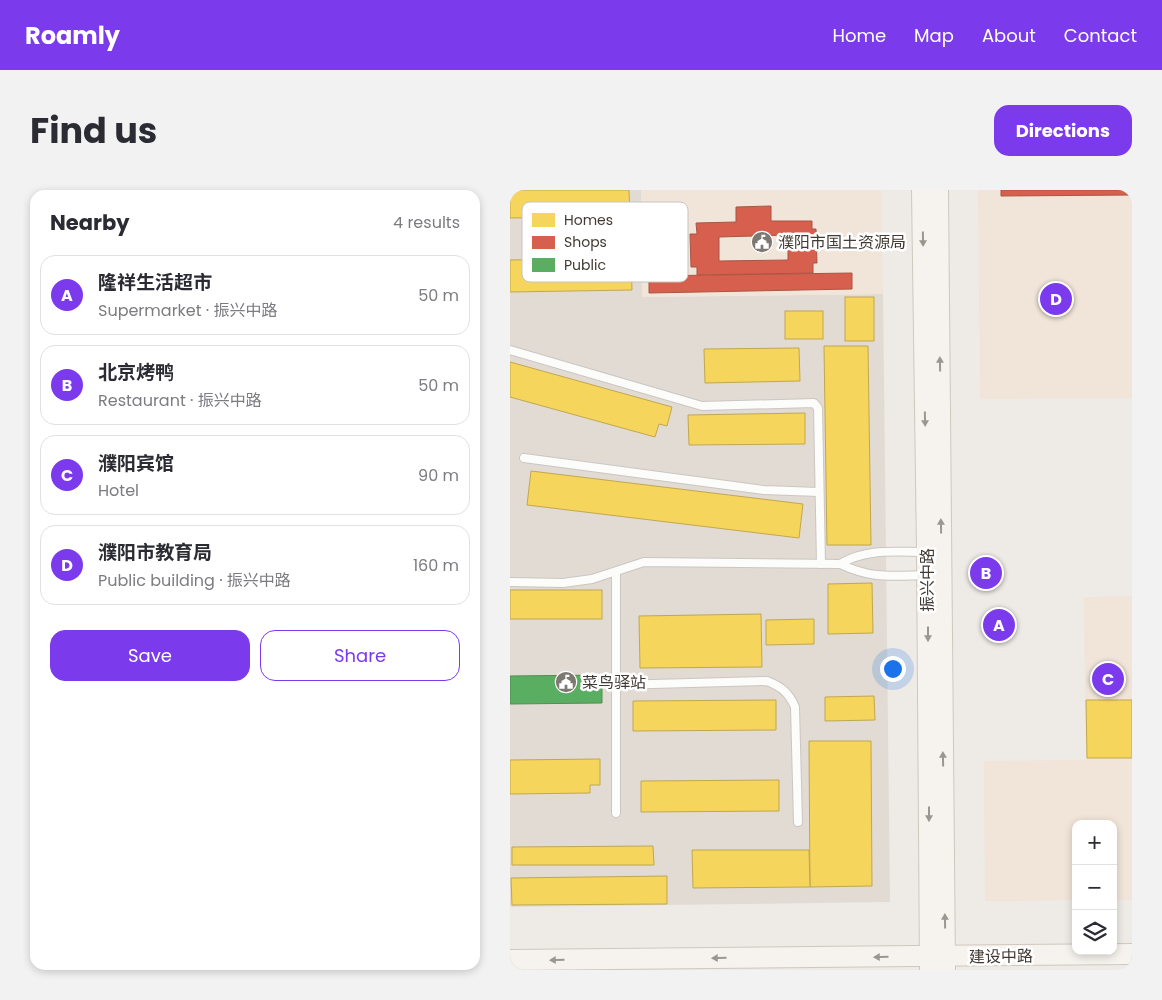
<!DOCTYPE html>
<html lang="en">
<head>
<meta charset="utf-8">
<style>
  :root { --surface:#fff; --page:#f2f2f3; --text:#2b2b33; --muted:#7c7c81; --line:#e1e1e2; --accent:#7c3aed }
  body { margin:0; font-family:Poppins,"Noto Sans SC",sans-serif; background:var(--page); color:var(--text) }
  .controls { position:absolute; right:15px; bottom:15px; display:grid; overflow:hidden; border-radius:10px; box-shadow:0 2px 8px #0003 }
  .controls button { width:45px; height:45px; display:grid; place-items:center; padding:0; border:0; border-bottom:1px solid var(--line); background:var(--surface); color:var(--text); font:25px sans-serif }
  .you { position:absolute; left:382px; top:478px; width:18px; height:18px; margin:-12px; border:4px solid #fff; border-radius:50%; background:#1a73e8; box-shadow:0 0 0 8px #1a73e833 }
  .badge { display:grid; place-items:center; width:32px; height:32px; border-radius:50%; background:var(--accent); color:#fff; font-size:16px; font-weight:700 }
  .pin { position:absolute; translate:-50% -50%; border:2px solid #fff; box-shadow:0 1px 5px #0006 }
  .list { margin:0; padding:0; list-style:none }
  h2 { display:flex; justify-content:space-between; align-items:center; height:65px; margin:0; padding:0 20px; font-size:21px }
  h2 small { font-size:16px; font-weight:400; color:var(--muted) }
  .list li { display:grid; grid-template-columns:32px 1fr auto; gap:15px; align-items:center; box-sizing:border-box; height:80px; margin:0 10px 10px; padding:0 10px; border:1px solid var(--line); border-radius:15px }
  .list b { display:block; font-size:19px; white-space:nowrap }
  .list p { margin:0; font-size:16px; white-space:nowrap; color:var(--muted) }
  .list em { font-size:16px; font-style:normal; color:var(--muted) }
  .actions { display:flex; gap:10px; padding:15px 20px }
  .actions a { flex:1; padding:11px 0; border:1px solid var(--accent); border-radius:15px; text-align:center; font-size:18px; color:var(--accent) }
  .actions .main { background:var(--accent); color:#fff }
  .icon { flex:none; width:28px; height:28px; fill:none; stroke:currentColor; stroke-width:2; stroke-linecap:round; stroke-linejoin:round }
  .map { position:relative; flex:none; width:622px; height:780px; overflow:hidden; border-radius:15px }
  header { display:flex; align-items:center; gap:30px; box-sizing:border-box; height:70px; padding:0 25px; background:var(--accent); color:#fff }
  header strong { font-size:24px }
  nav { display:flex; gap:28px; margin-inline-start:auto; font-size:18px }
  .intro { display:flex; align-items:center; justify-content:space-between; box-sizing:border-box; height:120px; padding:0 30px }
  h1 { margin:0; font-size:35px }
  .button { padding:12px 22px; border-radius:15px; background:var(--accent); color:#fff; font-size:18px; font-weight:700 }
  main { display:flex; gap:30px; padding:0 30px }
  aside { flex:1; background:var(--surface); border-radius:15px; box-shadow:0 2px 8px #0003 }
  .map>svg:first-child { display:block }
</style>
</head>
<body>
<header>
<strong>Roamly</strong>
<nav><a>Home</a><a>Map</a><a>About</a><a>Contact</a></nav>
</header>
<div class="intro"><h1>Find us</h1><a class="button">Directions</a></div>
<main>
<aside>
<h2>Nearby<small>4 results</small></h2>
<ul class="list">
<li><span class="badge">A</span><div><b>隆祥生活超市</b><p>Supermarket · 振兴中路</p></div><em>50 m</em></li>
<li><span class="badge">B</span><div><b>北京烤鸭</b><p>Restaurant · 振兴中路</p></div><em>50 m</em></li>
<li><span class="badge">C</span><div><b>濮阳宾馆</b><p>Hotel</p></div><em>90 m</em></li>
<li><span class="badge">D</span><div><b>濮阳市教育局</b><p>Public building · 振兴中路</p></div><em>160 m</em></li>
</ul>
<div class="actions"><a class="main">Save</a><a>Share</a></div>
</aside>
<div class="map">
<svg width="622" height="780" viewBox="0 0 622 780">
  <rect width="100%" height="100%" fill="#eeeae6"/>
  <!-- residential -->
  <path fill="#e2dbd3" d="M0,0H131L133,107L373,104L380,712L0,717Z"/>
  <!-- commercial -->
  <g fill="#f1e4d8">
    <path d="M131,0H371L373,104L132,107Z"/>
    <path d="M468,0H622V208L470,209Z"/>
    <path d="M622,406V710H603V634H566V710L475,711L474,571L576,570L574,407Z"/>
  </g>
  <!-- homes -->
  <g fill="#f6d55c" stroke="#c0a750">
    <path d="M0,0H119L120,26L0,28Z"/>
    <path d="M121,68L122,100L0,102V70Z"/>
    <rect x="335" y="107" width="29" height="44"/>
    <rect x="275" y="121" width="38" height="28"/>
    <path d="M314,156H358L361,355H317Z"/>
    <path d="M289,158L290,191L195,193L194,159Z"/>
    <path d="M0,172L162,217L157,236L149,234L145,247L0,207Z"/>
    <path d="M295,223V254L179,255L178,225Z"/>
    <path d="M21,281L293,314L289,348L17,315Z"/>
    <path d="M362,393L363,443L318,444V394Z"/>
    <rect x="0" y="400" width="92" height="29"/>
    <path d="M251,424L252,477L130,478L129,426Z"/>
    <path d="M304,429V454L256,455V430Z"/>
    <path d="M364,506L365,530L315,531V507Z"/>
    <path d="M266,510V540L123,541V511Z"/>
    <path d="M576,510H622V568H577Z"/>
    <path d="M299,551H361L362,696L300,697Z"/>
    <path d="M90,569V595H80V603L0,604V570Z"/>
    <path d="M269,590V621L131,622V591Z"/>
    <path d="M143,656L144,675H2V657Z"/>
    <path d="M182,660H299L300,697L183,698Z"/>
    <path d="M157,686V714L2,715L1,688Z"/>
  </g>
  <!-- shops -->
  <g fill="#d6604d" stroke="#aa5545" fill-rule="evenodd">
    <path d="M491,0H622V5L491,6Z"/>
    <path d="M261,16V31H302V39H306L307,73H303V83L187,85V77H181L180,44H187L186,33L226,32V17ZM278,45V70L209,71V47Z"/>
    <path d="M342,83V99L139,103V86Z"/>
  </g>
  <!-- public -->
  <path fill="#5aae61" stroke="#538c53" d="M92,485V513L0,514V486Z"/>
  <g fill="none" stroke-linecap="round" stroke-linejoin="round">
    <!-- lane casing -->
    <g stroke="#cac6c2" stroke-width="10">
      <g id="lane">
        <path d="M0,160L192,216L304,213L308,218L311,374"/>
        <path d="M14,268L254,300L309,302"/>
        <path d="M330,374C356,358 386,362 415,362"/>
        <path d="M106,383V623"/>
        <path d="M0,392L53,393L82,389L134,372L330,374C362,389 380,386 415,385"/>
        <path d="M106,495L257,491C272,497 279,503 285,517L288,632"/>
      </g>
    </g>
    <!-- secondary casing -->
    <g stroke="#cec8be" stroke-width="22">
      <g id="secondary">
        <path d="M412,0L417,362L420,780"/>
        <path d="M428,0L435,780"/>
        <path d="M0,770L622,764"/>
      </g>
    </g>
    <!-- lane -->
    <use href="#lane" stroke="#fcfcfb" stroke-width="8"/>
    <!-- secondary -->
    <use href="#secondary" stroke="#f6f2ed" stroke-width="20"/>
  </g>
  <!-- one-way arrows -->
  <defs><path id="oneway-solid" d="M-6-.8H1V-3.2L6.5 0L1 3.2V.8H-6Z" transform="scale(1.25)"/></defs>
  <g fill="#9c9690">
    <use href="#oneway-solid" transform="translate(413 49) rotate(89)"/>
    <use href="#oneway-solid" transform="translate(430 174) rotate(-91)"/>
    <use href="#oneway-solid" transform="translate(415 229) rotate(89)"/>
    <use href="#oneway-solid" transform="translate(431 336) rotate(-91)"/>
    <use href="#oneway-solid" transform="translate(418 444) rotate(90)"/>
    <use href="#oneway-solid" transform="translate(433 569) rotate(-91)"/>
    <use href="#oneway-solid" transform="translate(419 624) rotate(90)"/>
    <use href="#oneway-solid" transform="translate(435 731) rotate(-91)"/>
    <use href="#oneway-solid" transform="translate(371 767) rotate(179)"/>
    <use href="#oneway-solid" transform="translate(209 768) rotate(179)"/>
    <use href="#oneway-solid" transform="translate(47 770) rotate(179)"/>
  </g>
  <!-- icons -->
  <defs>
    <g id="civic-disc" transform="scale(1.125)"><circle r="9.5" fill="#7e7872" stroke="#fff"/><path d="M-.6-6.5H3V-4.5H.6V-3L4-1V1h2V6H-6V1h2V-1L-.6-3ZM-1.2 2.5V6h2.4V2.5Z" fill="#fff"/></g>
  </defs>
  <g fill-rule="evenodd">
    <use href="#civic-disc" x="252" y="52"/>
    <use href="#civic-disc" x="56" y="492"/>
  </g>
  <g text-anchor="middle" stroke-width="5" stroke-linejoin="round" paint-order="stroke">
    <!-- poi labels -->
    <g font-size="16" fill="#423b33" stroke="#fff" text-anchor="start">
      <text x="268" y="58">濮阳市国土资源局</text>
      <text x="72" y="498">菜鸟驿站</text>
    </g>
    <!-- street labels -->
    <g font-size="16" fill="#423b33" stroke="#fff">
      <text transform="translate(417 390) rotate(-90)" y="6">振兴中路</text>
      <text transform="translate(491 766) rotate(-1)" y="6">建设中路</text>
    </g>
  </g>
  <!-- legend -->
  <rect x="12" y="12" width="166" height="80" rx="8" fill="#fff" stroke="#c6c4c2" stroke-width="1"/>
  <rect x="22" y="23" width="23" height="14" fill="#f6d55c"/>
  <rect x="22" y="46" width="23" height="13" fill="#d6604d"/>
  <rect x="22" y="68" width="23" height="14" fill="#5aae61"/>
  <g font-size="14" fill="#423b33">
    <text x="54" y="35">Homes</text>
    <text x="54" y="57">Shops</text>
    <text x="54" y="80">Public</text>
  </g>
</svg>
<div class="controls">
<button>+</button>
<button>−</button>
<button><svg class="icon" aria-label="layers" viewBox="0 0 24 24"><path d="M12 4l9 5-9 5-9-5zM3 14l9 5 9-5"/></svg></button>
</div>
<div class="you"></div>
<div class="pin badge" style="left:489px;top:435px">A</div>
<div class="pin badge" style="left:476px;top:383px">B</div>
<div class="pin badge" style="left:598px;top:489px">C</div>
<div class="pin badge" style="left:546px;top:109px">D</div>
</div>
</main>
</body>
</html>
